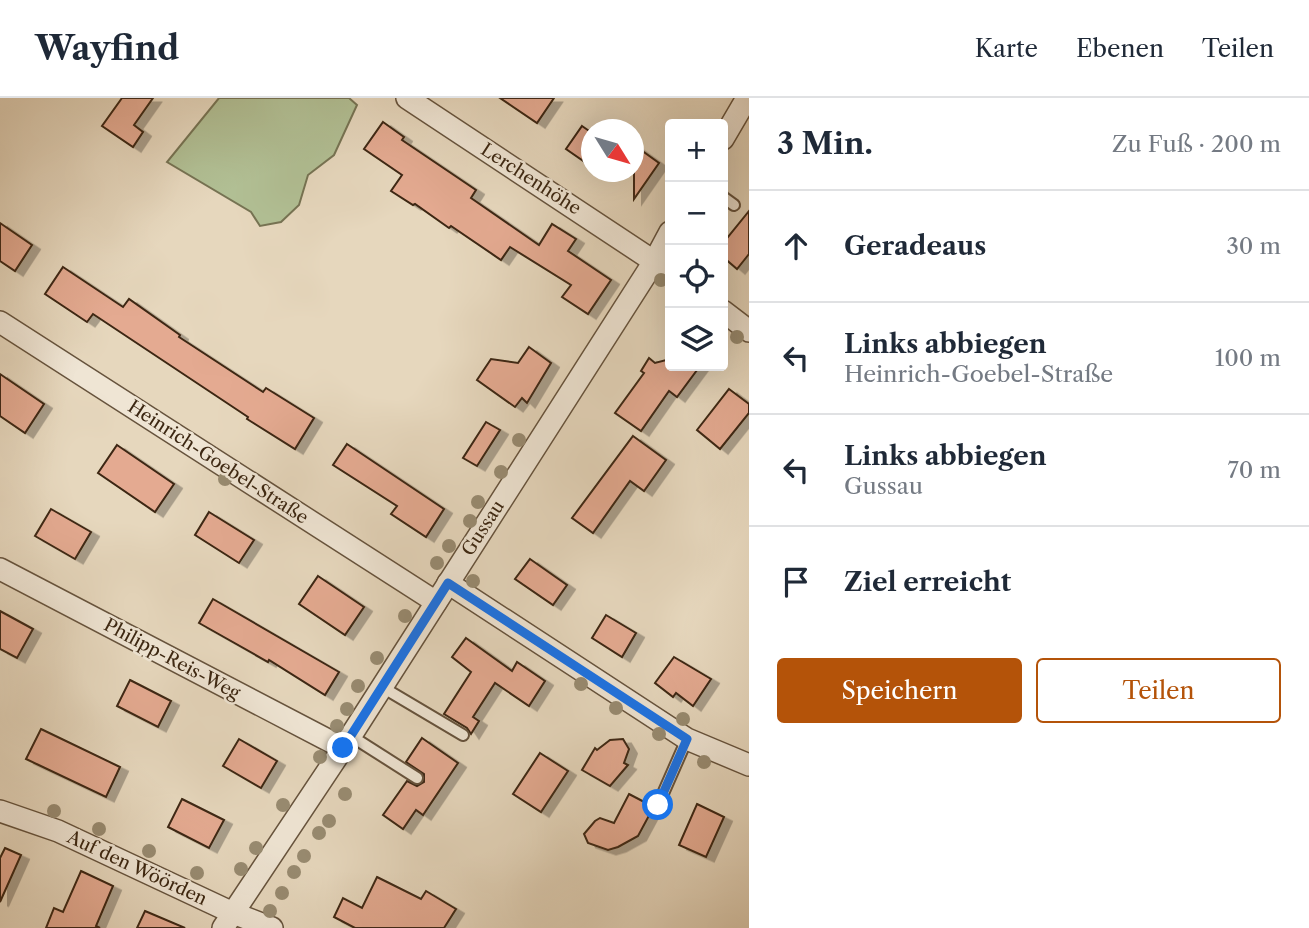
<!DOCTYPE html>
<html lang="de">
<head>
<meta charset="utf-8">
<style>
  :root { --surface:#fff; --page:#f6f6f7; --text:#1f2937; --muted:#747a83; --line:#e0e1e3; --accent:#b45309 }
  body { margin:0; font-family:"Libre Caslon Text",serif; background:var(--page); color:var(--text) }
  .controls { position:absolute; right:21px; top:21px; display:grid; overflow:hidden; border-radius:7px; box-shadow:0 7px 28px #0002 }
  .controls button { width:63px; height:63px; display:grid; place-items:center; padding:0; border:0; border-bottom:2px solid var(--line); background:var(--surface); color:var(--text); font:35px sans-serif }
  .compass { position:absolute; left:581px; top:21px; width:63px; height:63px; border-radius:50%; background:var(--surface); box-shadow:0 7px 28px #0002; rotate:127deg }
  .stop { position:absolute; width:21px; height:21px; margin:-16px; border:5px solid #1a73e8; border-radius:50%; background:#fff }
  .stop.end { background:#1a73e8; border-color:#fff; box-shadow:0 2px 7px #0008 }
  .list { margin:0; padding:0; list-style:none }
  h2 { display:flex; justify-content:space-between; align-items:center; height:91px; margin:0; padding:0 28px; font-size:30px }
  h2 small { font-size:23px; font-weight:400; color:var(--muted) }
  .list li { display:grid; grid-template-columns:46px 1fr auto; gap:21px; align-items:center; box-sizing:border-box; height:112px; padding:0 28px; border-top:2px solid var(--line) }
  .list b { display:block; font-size:26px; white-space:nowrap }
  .list p { margin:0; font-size:23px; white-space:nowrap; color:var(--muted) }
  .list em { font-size:23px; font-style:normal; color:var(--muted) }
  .actions { display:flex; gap:14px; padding:21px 28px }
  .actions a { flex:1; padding:16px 0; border:2px solid var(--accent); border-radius:7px; text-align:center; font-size:24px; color:var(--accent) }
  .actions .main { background:var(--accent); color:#fff }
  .icon { flex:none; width:38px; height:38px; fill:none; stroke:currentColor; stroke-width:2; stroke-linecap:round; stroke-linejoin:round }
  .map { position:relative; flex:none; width:749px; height:830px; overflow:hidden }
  header { display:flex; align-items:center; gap:42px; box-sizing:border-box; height:98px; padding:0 35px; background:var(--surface); border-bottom:2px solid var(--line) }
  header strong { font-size:33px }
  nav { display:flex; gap:38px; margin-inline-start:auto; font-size:24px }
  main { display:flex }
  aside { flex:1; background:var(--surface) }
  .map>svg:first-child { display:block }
</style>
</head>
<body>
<header>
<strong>Wayfind</strong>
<nav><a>Karte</a><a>Ebenen</a><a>Teilen</a></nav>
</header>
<main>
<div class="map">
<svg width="749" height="830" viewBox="0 0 749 830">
  <defs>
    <filter id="shadow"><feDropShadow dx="8" dy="4.5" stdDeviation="0" flood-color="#0004"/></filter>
  </defs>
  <rect width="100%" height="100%" fill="#e6d7bd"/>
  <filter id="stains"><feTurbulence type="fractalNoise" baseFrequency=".00286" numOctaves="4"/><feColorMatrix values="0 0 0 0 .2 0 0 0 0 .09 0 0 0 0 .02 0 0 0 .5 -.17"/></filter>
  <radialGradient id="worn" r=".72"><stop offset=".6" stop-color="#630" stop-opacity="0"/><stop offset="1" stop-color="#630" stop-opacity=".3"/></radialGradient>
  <!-- green -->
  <path fill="#b1bf94" stroke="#767353" stroke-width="2" d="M219,0H349L357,7L334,57L308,77L299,107L281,124L260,128L251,114L167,64Z"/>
  <!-- building -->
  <g fill="#e4aa91" stroke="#3c2712" stroke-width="2" filter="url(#shadow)">
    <path d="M122,0H153L134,27L143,34L133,49L102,28Z"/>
    <path d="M500,0H554L537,25Z"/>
    <path d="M383,24L404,39L402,42L476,92L471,100L539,147L552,126L576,141L568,153L611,182L588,216L562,199L571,187L510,149L501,162L451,128L449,130L415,106L413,107L391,93L402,77L364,51Z"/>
    <path d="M582,28L592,35V69L566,51Z"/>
    <path d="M634,47L659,65L634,101Z"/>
    <path d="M749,113V156L737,171L723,159V145Z"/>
    <path d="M0,125L32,147L15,173L0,163Z"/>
    <path d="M63,169L123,209L129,201L180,237L179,239L263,294L266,290L314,320L295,351L247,321L248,319L93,216L87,224L45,196Z"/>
    <path d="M529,249L551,265L527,305L522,300L515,309L477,282L491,261L518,265Z"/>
    <path d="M649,260L655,265L670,261V268H700L677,299L669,293L641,333L615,315L644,275L641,273Z"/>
    <path d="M0,276L44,306L25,335L0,318Z"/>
    <path d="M729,291L749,306V315L720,351L697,332Z"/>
    <path d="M486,324L500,332L477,368L463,360Z"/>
    <path d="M633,338L666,362L644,393L630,383L593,435L572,420Z"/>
    <path d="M347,346L444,411L426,439L391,416L397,408L333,367Z"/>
    <path d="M117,347L174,386L155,414L98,375Z"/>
    <path d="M51,411L91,434L75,461L35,438Z"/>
    <path d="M209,414L254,442L239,465L195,437Z"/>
    <path d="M530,461L567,487L553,507L515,481Z"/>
    <path d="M318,478L364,509L345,537L299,506Z"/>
    <path d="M213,501L339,574L325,597L269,562L268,564L199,525Z"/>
    <path d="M0,513L33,531L17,560L0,551Z"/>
    <path d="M606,517L636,535L622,559L592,540Z"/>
    <path d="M466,540L512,573L517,564L545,583L529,608L495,585L473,619L479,623L471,636L467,630L444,616L471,574L452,559Z"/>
    <path d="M674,559L711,581L693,608L676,595L673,599L655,585Z"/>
    <path d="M130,582L171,603L158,629L117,608Z"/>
    <path d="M41,631L120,669L106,699L26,661Z"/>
    <path d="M422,640L458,665L423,717L416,712L403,731L383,717L407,683L417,688L424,684V676L406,664Z"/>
    <path d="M239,641L277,663L261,690L223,668Z"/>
    <path d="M623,641L629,651L624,665L628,667L610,688L582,672L595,650L597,652L610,642Z"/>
    <path d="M540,655L568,673L541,714L513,696Z"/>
    <path d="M629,696L650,707L652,712L638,738L618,749L608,752L588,745L584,736L595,723L600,720L614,725Z"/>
    <path d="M182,701L224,722L209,750L168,729Z"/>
    <path d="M697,706L724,719L706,759L679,747Z"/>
    <path d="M5,750L21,757L0,804V760Z"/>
    <path d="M81,773L113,788L96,828L100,830H46L54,810L63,814Z"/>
    <path d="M377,779L421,801L426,793L456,811L444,830H355L334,819L343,800L362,810Z"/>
    <path d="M145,813L185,830H137Z"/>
  </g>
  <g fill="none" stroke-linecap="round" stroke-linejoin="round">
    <!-- lane casing -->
    <g stroke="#66533d" stroke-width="14">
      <g id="lane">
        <path d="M723,99L734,107"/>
        <path d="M382,589L463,637"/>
        <path d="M351,638L417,680"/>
        <path d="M658,707L687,641"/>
      </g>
    </g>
    <!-- street casing -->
    <g stroke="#66533d" stroke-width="24">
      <g id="street">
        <path d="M407,0L670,174"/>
        <path d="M723,41L747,0"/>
        <path d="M723,213L749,233"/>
        <path d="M0,224L436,504"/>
        <path d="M0,471L343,650"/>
        <path d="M448,485L687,641L749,667"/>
        <path d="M0,713L58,733L233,815L272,830"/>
        <path d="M223,830L343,650L655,162L670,134"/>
      </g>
    </g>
    <!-- lane -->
    <use href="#lane" stroke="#efe5d4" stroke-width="10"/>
    <!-- street -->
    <use href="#street" stroke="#efe5d4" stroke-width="21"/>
  </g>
  <!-- trees -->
  <g fill="#988b71">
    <circle cx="661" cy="182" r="7"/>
    <circle cx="737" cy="239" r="7"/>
    <circle cx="519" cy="342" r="7"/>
    <circle cx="501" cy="374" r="7"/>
    <circle cx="225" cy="381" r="7"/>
    <circle cx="478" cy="404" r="7"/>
    <circle cx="470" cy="423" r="7"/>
    <circle cx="449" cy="448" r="7"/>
    <circle cx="437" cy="465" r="7"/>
    <circle cx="473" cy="483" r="7"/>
    <circle cx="405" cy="518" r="7"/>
    <circle cx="377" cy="560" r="7"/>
    <circle cx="581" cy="586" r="7"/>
    <circle cx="358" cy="588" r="7"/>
    <circle cx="616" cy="610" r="7"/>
    <circle cx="347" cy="611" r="7"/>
    <circle cx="683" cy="621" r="7"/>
    <circle cx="337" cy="628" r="7"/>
    <circle cx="659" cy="636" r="7"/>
    <circle cx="320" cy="659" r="7"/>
    <circle cx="704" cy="664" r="7"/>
    <circle cx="345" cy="696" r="7"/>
    <circle cx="283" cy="707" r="7"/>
    <circle cx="54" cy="713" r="7"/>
    <circle cx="329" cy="723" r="7"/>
    <circle cx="99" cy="731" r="7"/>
    <circle cx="319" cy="735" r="7"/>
    <circle cx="256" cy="750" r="7"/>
    <circle cx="149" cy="753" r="7"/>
    <circle cx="304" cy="758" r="7"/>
    <circle cx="241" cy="771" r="7"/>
    <circle cx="294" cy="774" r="7"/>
    <circle cx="197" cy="775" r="7"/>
    <circle cx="282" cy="795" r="7"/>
    <circle cx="270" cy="813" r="7"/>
  </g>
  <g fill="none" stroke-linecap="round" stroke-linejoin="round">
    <!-- route -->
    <path stroke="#1a73e8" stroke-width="9" d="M343,650L448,485L687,641L658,707"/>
  </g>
  <g text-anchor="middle" stroke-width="5" stroke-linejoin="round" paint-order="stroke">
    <!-- street labels -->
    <g font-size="18" fill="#3c2712" stroke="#efe5d4">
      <text transform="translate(531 81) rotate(33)" y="6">Lerchenhöhe</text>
      <text transform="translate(218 364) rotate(33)" y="6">Heinrich-Goebel-Straße</text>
      <text transform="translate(483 430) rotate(-57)" y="6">Gussau</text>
      <text transform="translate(172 561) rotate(28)" y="6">Philipp-Reis-Weg</text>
      <text transform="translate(137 770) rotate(25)" y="6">Auf den Wöörden</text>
    </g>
  </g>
  <rect width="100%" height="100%" filter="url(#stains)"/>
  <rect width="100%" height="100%" fill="url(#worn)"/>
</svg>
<div class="controls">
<button>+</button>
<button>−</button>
<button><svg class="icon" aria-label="locate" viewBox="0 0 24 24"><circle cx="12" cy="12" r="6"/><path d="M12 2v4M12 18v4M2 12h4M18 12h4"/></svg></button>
<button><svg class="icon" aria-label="layers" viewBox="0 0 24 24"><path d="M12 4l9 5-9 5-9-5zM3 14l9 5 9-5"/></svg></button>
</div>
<svg class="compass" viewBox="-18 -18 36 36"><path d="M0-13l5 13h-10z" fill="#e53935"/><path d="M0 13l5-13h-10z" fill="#747a83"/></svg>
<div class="stop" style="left:658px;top:707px"></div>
<div class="stop end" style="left:343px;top:650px"></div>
</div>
<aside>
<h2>3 Min.<small>Zu Fuß · 200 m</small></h2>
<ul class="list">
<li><svg class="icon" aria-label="ahead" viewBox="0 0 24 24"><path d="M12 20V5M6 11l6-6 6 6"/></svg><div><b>Geradeaus</b></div><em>30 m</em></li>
<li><svg class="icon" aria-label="left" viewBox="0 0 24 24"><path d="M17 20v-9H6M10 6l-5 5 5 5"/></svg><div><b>Links abbiegen</b><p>Heinrich-Goebel-Straße</p></div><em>100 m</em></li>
<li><svg class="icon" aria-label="left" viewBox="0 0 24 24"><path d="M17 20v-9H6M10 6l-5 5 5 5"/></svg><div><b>Links abbiegen</b><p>Gussau</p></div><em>70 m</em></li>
<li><svg class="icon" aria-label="arrive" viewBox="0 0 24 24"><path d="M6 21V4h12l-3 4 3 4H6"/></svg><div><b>Ziel erreicht</b></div></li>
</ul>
<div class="actions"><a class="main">Speichern</a><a>Teilen</a></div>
</aside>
</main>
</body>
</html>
